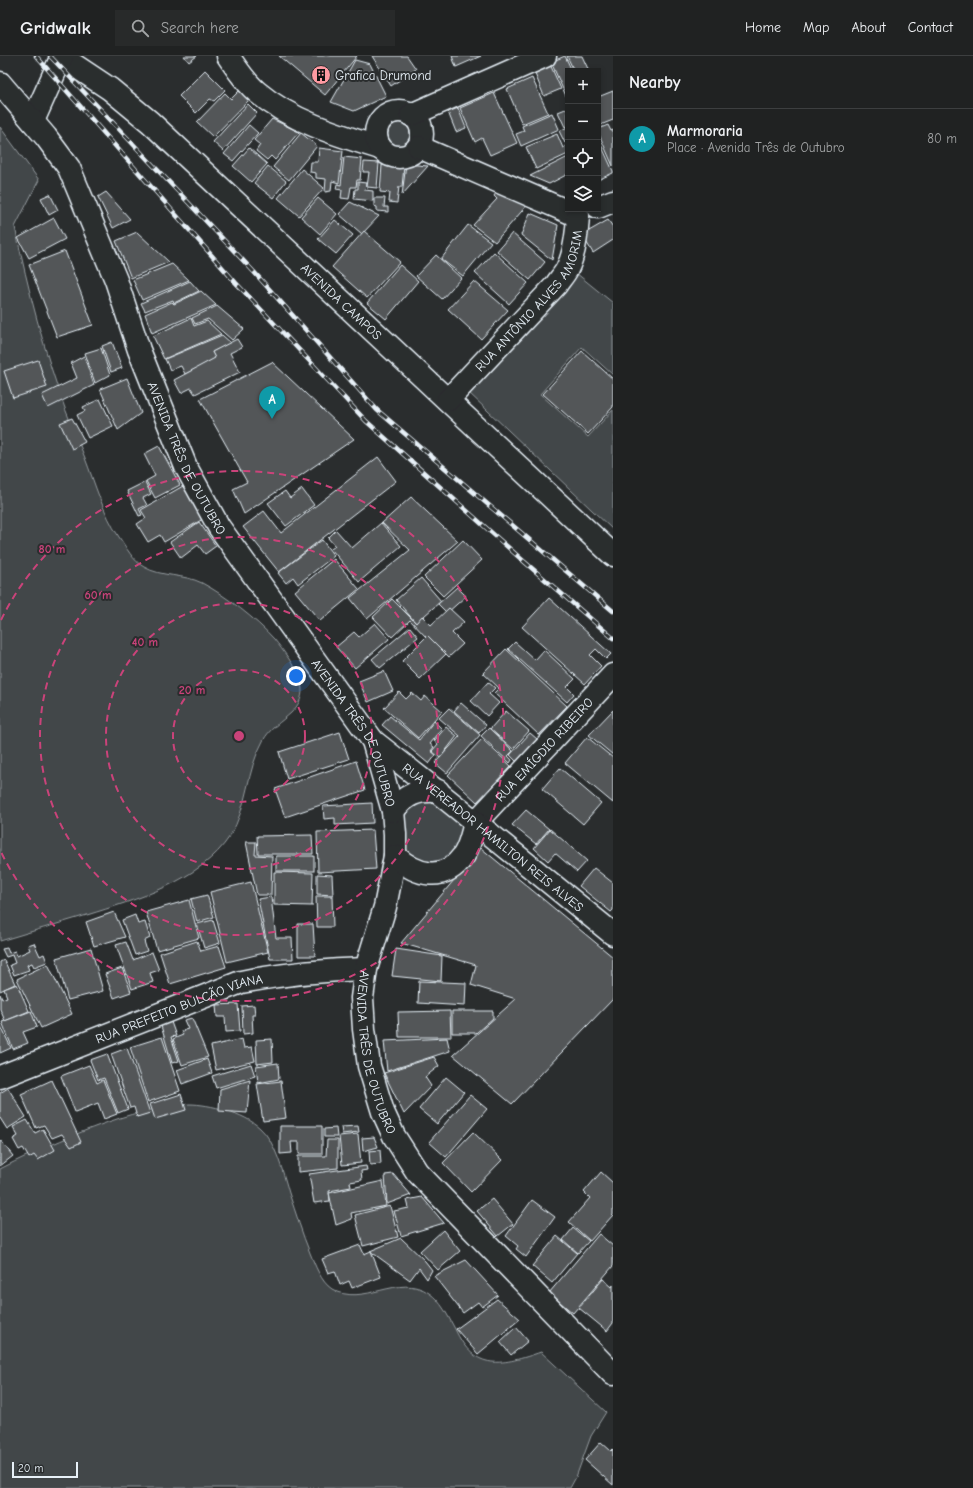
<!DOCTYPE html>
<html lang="en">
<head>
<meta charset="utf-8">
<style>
  :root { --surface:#202222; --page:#282a2a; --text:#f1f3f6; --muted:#a2a4a5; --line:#3d3f40; --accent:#1a73e8 }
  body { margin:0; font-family:"Comic Neue",sans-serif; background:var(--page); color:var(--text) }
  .controls { position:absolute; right:12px; top:12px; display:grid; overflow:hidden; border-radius:0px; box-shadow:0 2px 6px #0003 }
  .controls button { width:36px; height:36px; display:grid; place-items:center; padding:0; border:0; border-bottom:1px solid var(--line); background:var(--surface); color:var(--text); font:20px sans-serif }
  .scale { position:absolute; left:12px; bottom:10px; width:66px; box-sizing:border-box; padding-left:4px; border:2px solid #e8f1f8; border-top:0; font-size:11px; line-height:14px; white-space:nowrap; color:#e8f1f8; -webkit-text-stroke:3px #2a2d2e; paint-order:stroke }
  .you { position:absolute; left:296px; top:620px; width:14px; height:14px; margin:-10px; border:3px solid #fff; border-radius:50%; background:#1a73e8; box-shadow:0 0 0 6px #1a73e833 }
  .badge { display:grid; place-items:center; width:26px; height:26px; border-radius:50%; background:var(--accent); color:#fff; font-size:13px; font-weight:700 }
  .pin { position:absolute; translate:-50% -33px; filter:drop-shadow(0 1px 2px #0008) }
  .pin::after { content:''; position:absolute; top:21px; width:14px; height:12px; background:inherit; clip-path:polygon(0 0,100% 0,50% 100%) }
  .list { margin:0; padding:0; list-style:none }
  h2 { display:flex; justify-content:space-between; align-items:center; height:52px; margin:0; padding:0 16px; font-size:17px }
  h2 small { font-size:13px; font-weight:400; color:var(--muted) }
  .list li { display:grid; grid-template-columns:26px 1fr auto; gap:12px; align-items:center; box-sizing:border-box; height:60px; padding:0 16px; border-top:1px solid var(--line) }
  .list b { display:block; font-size:15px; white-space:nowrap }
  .list p { margin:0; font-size:13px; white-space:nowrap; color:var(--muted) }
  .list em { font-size:13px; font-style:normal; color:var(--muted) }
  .icon { flex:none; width:22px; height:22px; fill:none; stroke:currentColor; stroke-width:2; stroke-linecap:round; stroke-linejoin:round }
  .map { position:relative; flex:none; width:613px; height:1432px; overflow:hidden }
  header { display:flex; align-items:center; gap:24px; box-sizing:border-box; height:56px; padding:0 20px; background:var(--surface); border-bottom:1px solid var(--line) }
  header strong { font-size:19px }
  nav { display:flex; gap:22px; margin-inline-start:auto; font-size:14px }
  .search { width:280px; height:36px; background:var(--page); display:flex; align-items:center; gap:10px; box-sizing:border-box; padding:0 14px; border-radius:0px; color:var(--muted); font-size:15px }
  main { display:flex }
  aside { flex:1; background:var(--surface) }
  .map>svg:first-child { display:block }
</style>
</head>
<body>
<header>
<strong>Gridwalk</strong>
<div class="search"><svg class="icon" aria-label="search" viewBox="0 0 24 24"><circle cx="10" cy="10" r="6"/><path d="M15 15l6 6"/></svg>Search here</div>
<nav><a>Home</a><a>Map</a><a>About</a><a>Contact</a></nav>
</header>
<main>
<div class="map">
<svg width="613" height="1432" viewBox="0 0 613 1432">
  <rect width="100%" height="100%" fill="#2a2d2e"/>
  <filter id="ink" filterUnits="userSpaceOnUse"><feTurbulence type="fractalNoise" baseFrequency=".025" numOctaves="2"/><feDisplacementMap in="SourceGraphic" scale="8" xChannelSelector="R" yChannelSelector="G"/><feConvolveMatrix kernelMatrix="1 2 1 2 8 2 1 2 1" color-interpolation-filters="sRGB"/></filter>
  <g filter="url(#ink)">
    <!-- green -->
    <g fill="#424648" stroke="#959ca0">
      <circle cx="399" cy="78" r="19"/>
      <path d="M0,71L39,124L15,171C28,233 44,296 66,355C72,371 79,386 85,402C95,428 103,457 119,481C126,491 133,505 144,511C161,521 184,518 202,527C225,539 257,564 274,583C279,589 284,596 289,603C301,622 310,638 291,657C281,666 269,673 263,685C246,715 248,751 230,780C201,825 135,844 87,859C58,868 29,876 0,885Z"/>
      <path d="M576,217L613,247V319L582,291L540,338L588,381L613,354V474L467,335Z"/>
      <path d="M428,740L463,770V786L442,810L408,805L402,789V771L405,753Z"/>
      <path d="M189,1048C210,1048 244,1057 260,1072C276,1086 283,1117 289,1137C296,1157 302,1178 310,1197C315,1209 321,1226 332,1233C363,1252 399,1216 429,1237C441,1245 448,1260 455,1273C475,1317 503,1309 541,1296L606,1356L591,1380L576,1421L570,1432H0V1113C37,1094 83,1074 123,1061C145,1054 167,1051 189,1048Z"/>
    </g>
    <!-- building -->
    <g fill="#535759" stroke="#e8f1f8">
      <path d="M184,0H197L189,6Z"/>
      <path d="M279,0H357L325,39Z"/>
      <path d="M372,0H407L416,13L391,30Z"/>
      <path d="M452,0H481L456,11Z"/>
      <path d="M565,0L572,15H568V40H566L551,6Z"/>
      <path d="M567,0H582L589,15H574Z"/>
      <path d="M355,4L370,8L386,40L354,55L331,46Z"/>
      <path d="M549,6L561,33L544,40L533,13Z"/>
      <path d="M205,14L225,34L214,45L210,43L196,57L179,40Z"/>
      <path d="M532,22L548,57L522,68L507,33Z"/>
      <path d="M240,34L250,43L213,81L197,66L225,37L231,43Z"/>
      <path d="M613,35V64L598,70V41Z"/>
      <path d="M494,37L517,87L490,99L482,82L475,86L460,52Z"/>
      <path d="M248,48L257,57L223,95L213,86Z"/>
      <path d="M458,52L466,72L456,76L448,56Z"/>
      <path d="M568,52V69L565,71L558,56Z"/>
      <path d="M552,57L559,73L521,90L516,78L524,75L522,70Z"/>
      <path d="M272,63L299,76L275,104L271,100L267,104L256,95L260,89L254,84Z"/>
      <path d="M249,69L258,77L233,105L224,98Z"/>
      <path d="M608,69L611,75L613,74V110L598,76V73Z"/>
      <path d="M568,71V86L565,87L559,75Z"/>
      <path d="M301,77L317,90L289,124L273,111Z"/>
      <path d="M557,78L563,92L568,89V98L536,113L526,91Z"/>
      <path d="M598,82L613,115V117L598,124Z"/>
      <path d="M249,92L267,108L251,126L233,110Z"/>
      <path d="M319,92L343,95L339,127L332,125L331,135L325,136L326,123L316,122V117L310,116L311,106H318Z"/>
      <path d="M344,101L362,103L360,124H357L356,131H351L349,143L341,142L342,134L336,133L337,128L341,129Z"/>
      <path d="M568,101V118L549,128L530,120Z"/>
      <path d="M364,106L379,107L377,132L367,131L369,116H363Z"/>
      <path d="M406,108L428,110L402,139Z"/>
      <path d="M382,109L404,110L402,131H399L397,147L389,146L390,137L380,136Z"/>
      <path d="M268,110L286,125L273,142L254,127Z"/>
      <path d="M302,113L324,132L299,160L278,142Z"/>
      <path d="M358,126L366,127L365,134L373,135V145L354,143L355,133H358Z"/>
      <path d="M500,131L528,148L495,186L473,169L497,143L494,140Z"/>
      <path d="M106,136L130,163L113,172L98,141Z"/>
      <path d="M50,138L58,154L49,159L41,142Z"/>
      <path d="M318,142L337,158L320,178L301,161Z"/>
      <path d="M374,142H385L384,151H388V156L377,155V151L374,150Z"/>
      <path d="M350,146L379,160L362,178L339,158Z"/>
      <path d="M530,157L558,169L552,204L521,179Z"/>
      <path d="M54,162L65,183L29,202L18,182Z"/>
      <path d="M335,164L353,179L336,198L318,183Z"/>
      <path d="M608,164L613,171V184L593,197L582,179Z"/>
      <path d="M468,169L491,186L463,220L441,203Z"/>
      <path d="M364,175L400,206L367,242L332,211Z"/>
      <path d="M137,176L169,206L131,222L116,185Z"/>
      <path d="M512,177L545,206L530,224L497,195Z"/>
      <path d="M65,195L93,269L57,281L29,209Z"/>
      <path d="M494,196L528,227L509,248L475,217Z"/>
      <path d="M436,199L461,222L442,243L416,220Z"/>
      <path d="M172,208L189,224L142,244L133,224Z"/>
      <path d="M400,209L418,225L386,263L367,247Z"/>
      <path d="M190,225L199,235L174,247L173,244L145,255L141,247Z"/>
      <path d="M474,225L508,254L481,283L448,253Z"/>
      <path d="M201,235L216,249L152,277L145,258L172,246L174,248Z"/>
      <path d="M217,250L244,273L232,284L208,263L195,268L192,262Z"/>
      <path d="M191,262L194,270L207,265L221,278L164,303L153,280Z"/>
      <path d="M222,279L231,287L212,296L216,303L185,318L181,310L170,314L165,303Z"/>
      <path d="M237,283L242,291L230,297L240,316L195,338L191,332L181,337L174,324L215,302L212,296Z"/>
      <path d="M112,286L122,312L111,316L102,290Z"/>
      <path d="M101,292L110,319L95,327L85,297Z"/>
      <path d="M582,295L613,323V351L588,378L543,338Z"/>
      <path d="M84,300L94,329L48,352L42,339L77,322L71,307Z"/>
      <path d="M38,304L47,331L13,342L4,315Z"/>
      <path d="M272,306L354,383L244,458L233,433L247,426L200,343Z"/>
      <path d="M127,322L141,357L118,374L100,333Z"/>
      <path d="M100,343L113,370L88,382L77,359L85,355L83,351Z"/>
      <path d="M72,362L85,386L72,393L60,367Z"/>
      <path d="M159,390L180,429L155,442L146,425L155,420L144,398Z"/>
      <path d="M378,401L396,425L279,516L243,471L264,455L281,477Z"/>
      <path d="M145,426L151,438L143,442L147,449L139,453L142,459L139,460L127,435Z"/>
      <path d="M183,430L203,463L164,486L160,479L148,486L137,468L146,462L141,454Z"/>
      <path d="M302,433L314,449L286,470L268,447L285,435L290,442Z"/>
      <path d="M411,441L458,485L367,563L350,542L410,494L382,467Z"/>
      <path d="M199,466L216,490L205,498L198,489L181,502L170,486Z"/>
      <path d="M381,467L401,490L359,526L331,493L335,490L328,482L336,474L352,492Z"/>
      <path d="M322,484L334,500L298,528L293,521L286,527L278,517Z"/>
      <path d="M463,484L482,504L443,540L424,521Z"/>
      <path d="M334,503L359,533L320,565L295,535Z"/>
      <path d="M421,522L441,545L416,567L396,544Z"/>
      <path d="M457,531L466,540L447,557L438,548Z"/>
      <path d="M549,542L611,598L606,603L596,593L590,599L601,610L585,628L522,571Z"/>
      <path d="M392,543L416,567L422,560L431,569L449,552L464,566L452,577L463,588L449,601L428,580L446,598L420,623L402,605L426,581L410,564L392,581L373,561Z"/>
      <path d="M375,567L389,583L355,612L336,591L354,576L359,581Z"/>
      <path d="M410,571L418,581L380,612L372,603Z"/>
      <path d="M515,586L535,604L544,594L575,623L567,631L574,638L567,646L508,593Z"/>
      <path d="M506,593L567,650L539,679L494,637L499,632L483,617Z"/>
      <path d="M384,615L393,635L368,646L359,625Z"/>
      <path d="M488,626L495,632L489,638L499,647L487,660L471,645Z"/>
      <path d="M399,636L406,643L412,637L421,645L425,640L442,655L418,682L384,652Z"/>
      <path d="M461,647L486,669L479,677L454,655Z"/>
      <path d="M449,652L480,679L447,717L435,707L460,680L439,662Z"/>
      <path d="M613,654V699L589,679Z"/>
      <path d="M506,655L529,675L513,693L490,673Z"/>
      <path d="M390,660L419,684L434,665L442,673L430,688L434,691L431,695L436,699L429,708L382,669Z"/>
      <path d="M446,671L457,680L440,702L432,695L438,688L434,685Z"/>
      <path d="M489,672L513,695L508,700L512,704L510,707L481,680Z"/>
      <path d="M340,676L349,703L287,723L279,696Z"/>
      <path d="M530,677L537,683L517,706L510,699Z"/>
      <path d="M587,681L613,702V747L565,707Z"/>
      <path d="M482,683L511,710L477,746L448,719Z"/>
      <path d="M356,705L365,734L285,761L275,733Z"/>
      <path d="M560,712L601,747L583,768L542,733Z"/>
      <path d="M372,747L373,767L335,769V762L324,763L323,750Z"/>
      <path d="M526,754L549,773L536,788L512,769Z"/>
      <path d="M550,773L587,805L577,816L555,797L548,805L534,792Z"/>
      <path d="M373,774L376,813L318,816L317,776Z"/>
      <path d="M312,779L313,798H258L257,780Z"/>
      <path d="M246,786H256L255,799L272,800L271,839H257Z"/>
      <path d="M481,792L613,901V943L512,1048L453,999L516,943L471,929L476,909L401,887Z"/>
      <rect x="276" y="800" width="38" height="15"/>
      <path d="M594,812L613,827V854L611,856L579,830Z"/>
      <path d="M274,816L313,817L312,850L274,849Z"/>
      <path d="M317,818L332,819L333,839L317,838Z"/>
      <path d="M251,826L268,896L227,906L210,836Z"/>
      <path d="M207,839L214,861L197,866L191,843Z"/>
      <path d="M316,840H332L333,871H317Z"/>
      <path d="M271,841L276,882H292L293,903H270L258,843Z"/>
      <path d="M189,844L199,882L157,894L146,856Z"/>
      <path d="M114,856L125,881L94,890L86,866Z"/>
      <path d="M135,859L138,868L145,866L150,882L144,885L147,895L135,899L122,864Z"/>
      <path d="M213,864L220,887L204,892L197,868Z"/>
      <path d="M298,868H313L315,900H298Z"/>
      <path d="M197,885L201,895L219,890L226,911L170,928L160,897Z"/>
      <path d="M126,886L133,904L152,896L159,914L150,917L153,926L132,933L116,889Z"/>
      <path d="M34,887L40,900L44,898L47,906L34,911L32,907L27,909L29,914L14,919L10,909L15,907L12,899L6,901L2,893L7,892L9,897L15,895L17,900L30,894L28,889Z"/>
      <path d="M91,892L103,935L68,944L56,902Z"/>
      <path d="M396,893L442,900L441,925L392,920Z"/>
      <path d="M4,904L15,928L0,935V906Z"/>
      <path d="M48,908L72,958L41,972L17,923Z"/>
      <path d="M122,912L131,936L114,942L105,918Z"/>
      <path d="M419,925L466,927L465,950L418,947Z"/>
      <path d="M17,928L29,955L5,965L0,953V938L2,943L7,941L4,933Z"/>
      <path d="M238,948L240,975L226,976L225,961H217L216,949Z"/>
      <path d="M254,949L255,959H252L253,977L243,978L242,950Z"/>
      <path d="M31,955L37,971L23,976L28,987L13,993L2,966Z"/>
      <path d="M450,955L451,981H399L398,956Z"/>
      <path d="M452,955H493V962L476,977H452Z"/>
      <path d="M192,962L208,1001L182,1009L173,983L183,979L181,975L188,973L184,964Z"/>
      <path d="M171,966L176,980L171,981L179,1005L172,1007L161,970Z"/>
      <path d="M0,968L11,992L0,997Z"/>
      <path d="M162,981L180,1035L148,1046L130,991Z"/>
      <path d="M447,982L450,995L387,1015L384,985Z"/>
      <path d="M242,983L244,992L252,991L255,1005L216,1014L211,990Z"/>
      <path d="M272,983L273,1006L257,1008L256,984Z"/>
      <path d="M127,992L150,1057L137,1061L134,1051L130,1052L111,998Z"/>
      <path d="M107,998L128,1053L118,1057L104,1022L98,1024L90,1004Z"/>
      <path d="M434,1001L439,1010L425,1021L431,1030L404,1058L384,1017Z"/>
      <path d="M207,1003L212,1017L182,1028L177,1014Z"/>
      <path d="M278,1007L279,1023L258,1027L256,1010Z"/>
      <path d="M251,1008L255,1020L216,1032L212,1020Z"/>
      <path d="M89,1009L97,1027L103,1024L117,1058L104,1063L98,1047L75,1056L61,1020Z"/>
      <path d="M446,1021L464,1036L437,1068L419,1053Z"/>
      <path d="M52,1024L81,1086L71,1091L62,1078L52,1082L44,1069L36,1072L21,1038Z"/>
      <path d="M250,1024L247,1057L219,1055L220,1033Z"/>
      <path d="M281,1025L286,1062L263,1065L257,1028Z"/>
      <path d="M8,1032L26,1061L7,1073L0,1062V1037Z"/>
      <path d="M181,1038L186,1054L155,1063L150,1048Z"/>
      <path d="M470,1039L487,1053L446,1101L429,1086Z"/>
      <path d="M27,1064L35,1077L43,1073L55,1094L38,1104L34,1099L29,1102L23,1092L19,1094L13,1083L18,1080L13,1071Z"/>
      <path d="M280,1070H322V1098H299V1086H291L292,1097L280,1098Z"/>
      <path d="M358,1070L359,1076L342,1078L341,1071Z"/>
      <path d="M336,1072L337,1081H324V1073Z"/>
      <path d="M473,1076L502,1104L471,1136L443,1107Z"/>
      <path d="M358,1078L361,1107L342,1109L339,1080Z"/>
      <path d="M374,1081L378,1091L363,1095L362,1082Z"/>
      <path d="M0,1084L13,1100L0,1110Z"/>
      <path d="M327,1084H338V1112L298,1116V1100H326Z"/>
      <path d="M380,1094L381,1108L370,1109L369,1095Z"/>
      <path d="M366,1110L367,1114L361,1115L362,1124L350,1126L351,1131L329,1135L330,1145L314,1147L309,1118Z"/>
      <path d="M601,1116L613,1127V1159L590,1185L569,1166L590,1142L584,1136Z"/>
      <path d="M393,1118L411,1139L387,1148L385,1119Z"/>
      <path d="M383,1125L386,1150L351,1157L352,1163L336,1169L329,1137Z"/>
      <path d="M422,1141L444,1167L401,1180L394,1155L409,1152L407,1144Z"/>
      <path d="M492,1143L513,1168L498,1180L477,1155Z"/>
      <path d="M532,1144L555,1161L526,1201L516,1193L518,1190L506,1180Z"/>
      <path d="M390,1150L398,1181L363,1190L355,1159Z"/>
      <path d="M573,1172L589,1185L578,1197L563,1184Z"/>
      <path d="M443,1174L460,1195L438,1214L420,1195Z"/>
      <path d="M599,1178L613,1190V1210L573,1257L549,1237Z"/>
      <path d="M557,1180L577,1197L552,1227L532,1210Z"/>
      <path d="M401,1182L425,1205L432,1214L427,1223L419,1212L410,1224L370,1195Z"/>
      <path d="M360,1189L364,1198L371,1195L381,1221L352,1232L349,1225L340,1229L335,1215L328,1217L322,1203Z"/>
      <path d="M466,1204L498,1239L482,1251L478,1246L463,1257L434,1220Z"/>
      <path d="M603,1223L612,1231L613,1229V1267L607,1275L579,1252Z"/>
      <path d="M497,1243L520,1263L478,1298L456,1273Z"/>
      <path d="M516,1271L528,1285L511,1299L500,1286Z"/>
      <path d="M601,1386L611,1395L613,1393V1429L585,1404Z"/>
    </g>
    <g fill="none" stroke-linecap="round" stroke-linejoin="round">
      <!-- minor casing -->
      <g stroke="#e8f1f8" stroke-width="25">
        <g id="minor">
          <path d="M228,0C237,13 245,26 257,36C291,65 338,79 380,92"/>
          <path id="s1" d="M62,1L110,33L150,66L613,499"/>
          <circle cx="399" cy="78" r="23"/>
          <path d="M411,59L545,0"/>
          <path d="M33,65L62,0"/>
          <path d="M419,91L578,160"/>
          <path d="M598,151L613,145"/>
          <path id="s2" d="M448,344L556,229C559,224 564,219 567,213C575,198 577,177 578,160"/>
          <path id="s3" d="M475,767L613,619"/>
          <path id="s4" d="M0,1021L241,926C283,918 324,914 366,913"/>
        </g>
      </g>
      <!-- major casing -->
      <g stroke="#e8f1f8" stroke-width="25">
        <g id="major">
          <path id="s5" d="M0,27L46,81L69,112L116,224L139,294L186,411L219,471L373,685L393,755L395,778V800L385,851L366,913L362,942L364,973L369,1010L383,1056L394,1080L417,1116L613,1318"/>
          <path id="s6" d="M373,685C454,748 533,813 613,878"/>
          <path d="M393,755C406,738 417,734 438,735"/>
          <path d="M395,800C417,820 444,827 464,799C470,789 472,778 475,767"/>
        </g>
      </g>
      <!-- minor -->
      <use href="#minor" stroke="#2a2d2e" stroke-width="22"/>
      <!-- major -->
      <use href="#major" stroke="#2a2d2e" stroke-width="22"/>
      <!-- rail casing -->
      <g stroke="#e8f1f8" stroke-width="4.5">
        <g id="rail">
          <path d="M36,0L236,227L366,365L520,502L613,582"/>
          <path d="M50,0L254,216L377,354L613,555"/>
        </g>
      </g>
      <!-- rail -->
      <use href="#rail" stroke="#2a2d2e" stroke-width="3" stroke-dasharray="9" stroke-linecap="butt"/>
    </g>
  </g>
  <!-- distance rings -->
  <g fill="none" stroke="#ca437a" stroke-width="2" stroke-dasharray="7 5">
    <circle cx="239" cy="680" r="66"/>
    <circle cx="239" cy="680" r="133"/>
    <circle cx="239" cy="680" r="199"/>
    <path d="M1 564A265 265 0 1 1 1 796"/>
  </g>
  <!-- icons -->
  <defs>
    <g id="building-disc" transform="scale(1)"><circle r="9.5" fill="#ff9aa2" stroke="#2a2d2e"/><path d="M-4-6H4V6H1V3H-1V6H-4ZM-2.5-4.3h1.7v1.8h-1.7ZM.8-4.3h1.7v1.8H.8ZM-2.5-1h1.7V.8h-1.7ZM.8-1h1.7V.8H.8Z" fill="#111"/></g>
  </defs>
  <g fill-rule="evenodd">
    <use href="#building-disc" x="321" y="19"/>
  </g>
  <g text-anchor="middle" stroke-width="4" stroke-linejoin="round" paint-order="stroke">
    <!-- poi labels -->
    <g font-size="13" fill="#e8f1f8" stroke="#2a2d2e" text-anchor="start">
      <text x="335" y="24">Grafica Drumond</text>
    </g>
    <!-- street labels -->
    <g font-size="13" fill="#e8f1f8" stroke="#2a2d2e">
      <text dy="5" stroke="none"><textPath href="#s2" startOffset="130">RUA ANTÔNIO ALVES AMORIM</textPath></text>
      <text dy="5" stroke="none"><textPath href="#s1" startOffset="372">AVENIDA CAMPOS</textPath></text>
      <text dy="5" stroke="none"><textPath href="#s5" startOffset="423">AVENIDA TRÊS DE OUTUBRO</textPath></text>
      <text dy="5" stroke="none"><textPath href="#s5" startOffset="747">AVENIDA TRÊS DE OUTUBRO</textPath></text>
      <text dy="5" stroke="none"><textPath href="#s3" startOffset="101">RUA EMÍGDIO RIBEIRO</textPath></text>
      <text dy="5" stroke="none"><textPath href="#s6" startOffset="154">RUA VEREADOR HAMILTON REIS ALVES</textPath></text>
      <text dy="5" stroke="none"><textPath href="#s4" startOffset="192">RUA PREFEITO BULCÃO VIANA</textPath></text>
      <text dy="5" stroke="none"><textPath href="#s5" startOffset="1083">AVENIDA TRÊS DE OUTUBRO</textPath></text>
    </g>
  </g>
  <circle cx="239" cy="680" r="6" fill="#ca437a" stroke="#2a2d2e" stroke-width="2"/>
  <g font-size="12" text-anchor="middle" font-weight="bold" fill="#ca437a" stroke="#2a2d2e" stroke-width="4" stroke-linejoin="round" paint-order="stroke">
    <text x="52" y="497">80 m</text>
    <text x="98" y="543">60 m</text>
    <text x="145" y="590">40 m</text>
    <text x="192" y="638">20 m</text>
  </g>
</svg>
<div class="controls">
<button>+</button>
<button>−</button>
<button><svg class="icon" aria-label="locate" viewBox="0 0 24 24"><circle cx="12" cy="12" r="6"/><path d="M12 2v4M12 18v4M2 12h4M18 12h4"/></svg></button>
<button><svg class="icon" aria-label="layers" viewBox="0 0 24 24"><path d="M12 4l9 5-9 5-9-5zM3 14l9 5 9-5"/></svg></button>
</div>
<div class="scale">20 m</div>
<div class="you"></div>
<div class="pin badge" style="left:272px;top:363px;background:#0f9aa8">A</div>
</div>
<aside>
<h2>Nearby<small></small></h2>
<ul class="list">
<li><span class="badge" style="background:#0f9aa8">A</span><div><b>Marmoraria</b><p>Place · Avenida Três de Outubro</p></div><em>80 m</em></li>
</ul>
</aside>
</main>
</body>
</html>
